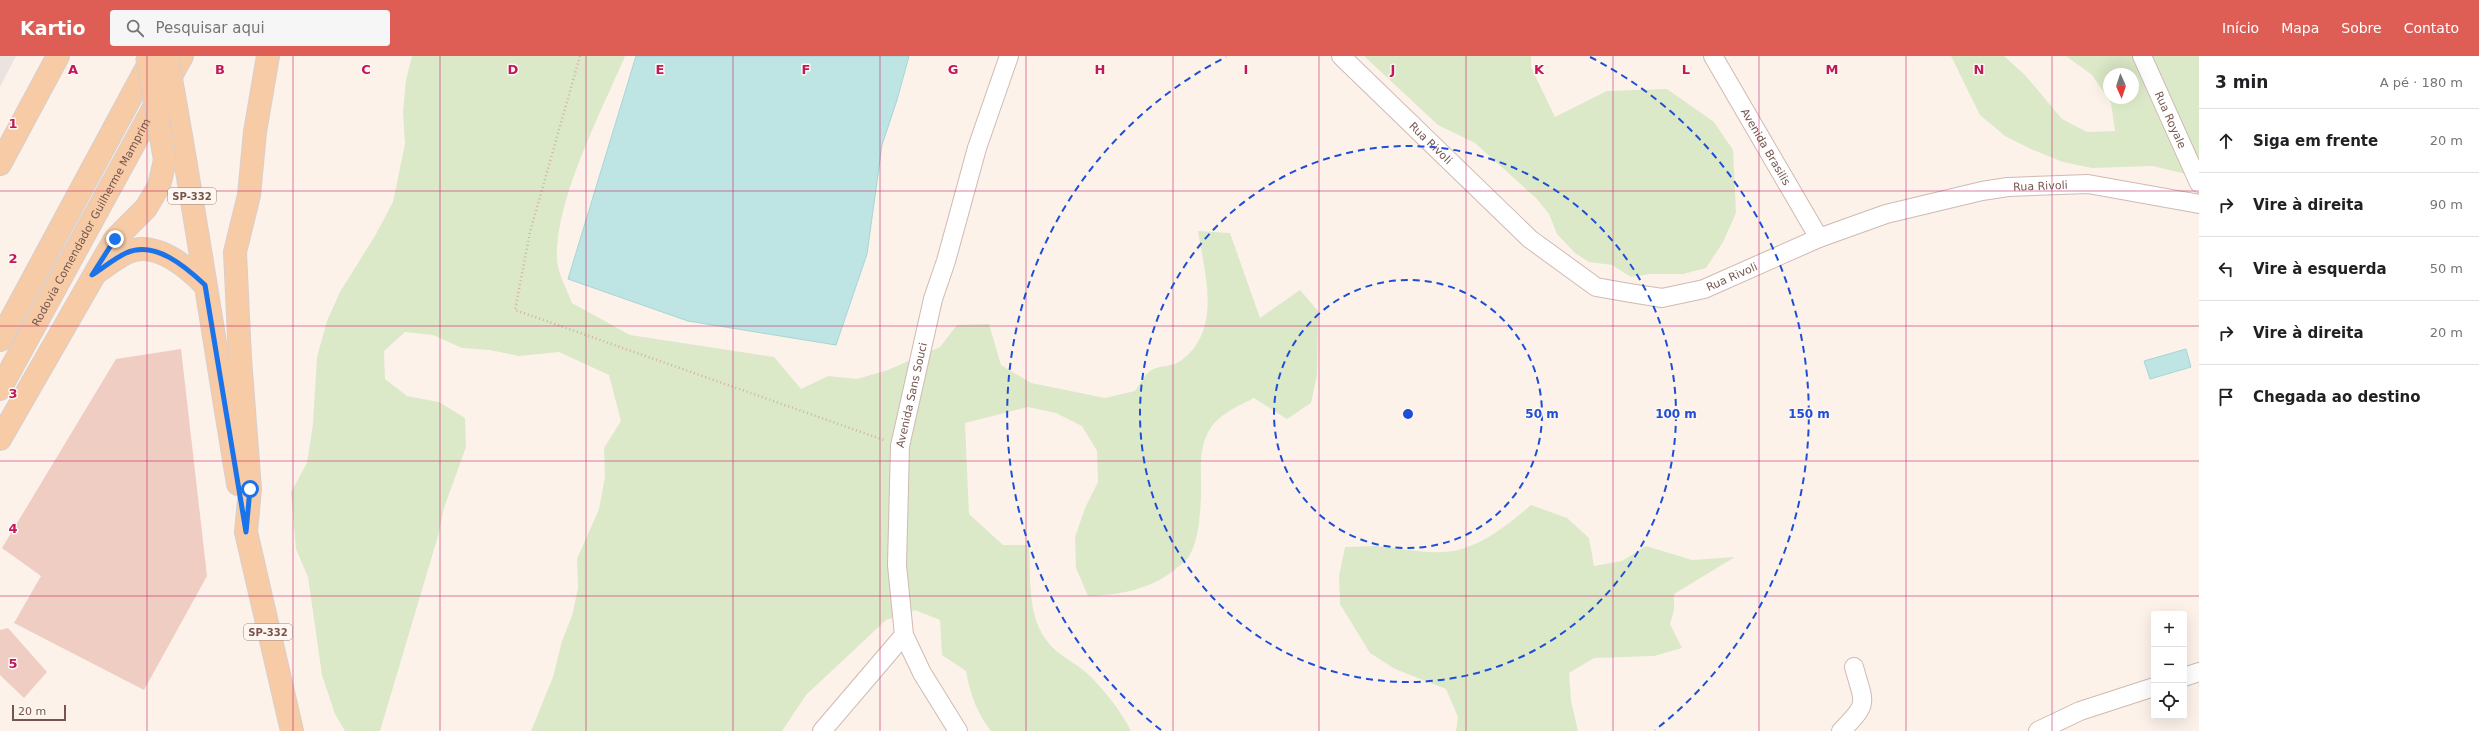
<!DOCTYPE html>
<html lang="pt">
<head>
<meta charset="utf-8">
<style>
  :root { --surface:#fff; --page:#f6f6f6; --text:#202124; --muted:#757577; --line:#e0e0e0; --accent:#de5e56 }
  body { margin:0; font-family:"DejaVu Sans",sans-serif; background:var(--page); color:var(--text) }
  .controls { position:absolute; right:12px; bottom:12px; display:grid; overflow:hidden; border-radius:4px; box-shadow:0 4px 16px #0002 }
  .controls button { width:36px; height:36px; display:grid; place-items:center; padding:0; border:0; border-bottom:1px solid var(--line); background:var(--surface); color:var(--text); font:20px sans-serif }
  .compass { position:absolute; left:2103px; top:12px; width:36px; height:36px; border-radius:50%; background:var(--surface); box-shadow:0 4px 16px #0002; rotate:177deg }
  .scale { position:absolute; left:12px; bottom:10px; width:54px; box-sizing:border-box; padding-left:4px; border:2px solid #75554e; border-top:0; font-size:11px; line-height:14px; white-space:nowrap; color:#75554e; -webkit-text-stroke:3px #fef6f0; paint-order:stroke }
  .stop { position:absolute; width:12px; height:12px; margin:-9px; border:3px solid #1a73e8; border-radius:50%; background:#fff }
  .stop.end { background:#1a73e8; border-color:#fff; box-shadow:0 1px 4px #0008 }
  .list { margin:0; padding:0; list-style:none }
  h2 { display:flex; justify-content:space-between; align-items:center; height:52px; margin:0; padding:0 16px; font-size:17px }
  h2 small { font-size:13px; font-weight:400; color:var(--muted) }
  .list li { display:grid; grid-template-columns:26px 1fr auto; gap:12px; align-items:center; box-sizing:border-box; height:64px; padding:0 16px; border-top:1px solid var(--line) }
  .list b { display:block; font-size:15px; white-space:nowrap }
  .list em { font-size:13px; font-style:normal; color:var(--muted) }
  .icon { flex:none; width:22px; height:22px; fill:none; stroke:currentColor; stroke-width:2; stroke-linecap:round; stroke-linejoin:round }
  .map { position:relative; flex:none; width:2199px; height:675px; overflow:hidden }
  header { display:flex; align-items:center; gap:24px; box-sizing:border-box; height:56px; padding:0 20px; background:var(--accent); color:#fff }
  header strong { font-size:19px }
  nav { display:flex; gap:22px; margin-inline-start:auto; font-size:14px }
  .search { width:280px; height:36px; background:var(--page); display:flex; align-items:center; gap:10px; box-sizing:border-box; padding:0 14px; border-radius:4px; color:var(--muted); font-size:15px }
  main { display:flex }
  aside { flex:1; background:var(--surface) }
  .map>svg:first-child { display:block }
</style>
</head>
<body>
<header>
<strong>Kartio</strong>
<div class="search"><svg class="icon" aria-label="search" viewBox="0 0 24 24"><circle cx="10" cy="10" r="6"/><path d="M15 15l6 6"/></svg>Pesquisar aqui</div>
<nav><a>Início</a><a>Mapa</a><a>Sobre</a><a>Contato</a></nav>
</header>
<main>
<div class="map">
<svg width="2199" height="675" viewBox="0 0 2199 675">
  <rect width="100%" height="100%" fill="#fcf2ea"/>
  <!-- industrial -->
  <path fill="#ebe3df" d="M0,0H16L0,31Z"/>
  <!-- green -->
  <g fill="#dbe9c8" fill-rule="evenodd">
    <path d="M412,0H625C601,57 555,143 557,204C558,217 567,234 572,247L630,279L774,301L801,333L828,320L857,323L888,314L940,291L957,269L989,268L1001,309L1031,327L1105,342L1135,335C1140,329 1144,319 1150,315C1158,309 1171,311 1179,306C1223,276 1205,219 1198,175L1230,177L1260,262L1300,234L1318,255L1317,319L1311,347L1287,363L1254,342C1236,351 1214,360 1206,381C1198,400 1202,421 1201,441C1200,459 1199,484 1189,500C1187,504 1182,508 1178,511C1153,533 1121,539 1088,540L1076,512L1075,481L1085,452L1098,426L1097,395L1082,370L1056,357L1028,351L965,367L969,458L1003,489H1029C1031,519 1027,557 1045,582C1057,600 1074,605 1089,619C1105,635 1121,655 1131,675H991C977,657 970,638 966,615L942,599L940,564L915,554L886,564L806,639L782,675H531L553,621L562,585L572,560L578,532L577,503L599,453L605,421L604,392L621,365L609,319L559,296L519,300L490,294L462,292L433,279L405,276L384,295L385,323L407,340L439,346L465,362L466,391L444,452L438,480L380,675H345L335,658L322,619L308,521L296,493L291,436L307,407L313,368L317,301L327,265L340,236L376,178L393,146L405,88L403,57L406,24Z"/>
    <path d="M1364,0H1531V11L1555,61L1607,35L1667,33L1714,66L1733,94L1736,157L1723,186L1706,212L1683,218H1650L1631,221L1612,209L1589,206L1575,197L1557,178L1549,158L1536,142L1475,87L1438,69Z"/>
    <path d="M1951,0H2004L2025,19L2062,63L2087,76L2115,75L2111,47L2092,19L2066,0H2199V121L2152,110L2092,112L2063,106L2031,93L2005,80L1980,59ZM2109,18H2133V42H2109Z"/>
    <path d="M1531,449L1567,462L1589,482L1594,510L1622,505L1646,490L1692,504L1735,501L1674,538V554L1670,568L1682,592L1654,600L1594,602L1569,617L1571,645L1578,675H1456L1458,661L1446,633L1395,613L1370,597L1340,548L1339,520L1345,491C1355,491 1366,490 1376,490C1402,492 1433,500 1458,494C1486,487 1510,467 1531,449Z"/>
  </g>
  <!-- water -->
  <g fill="#bee5e4" stroke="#a5d6d5">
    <path d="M636,0H909L897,44L882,89L867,198L836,289L688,265L568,223Z"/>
    <path d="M2186,293L2191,311L2150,323L2144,305Z"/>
  </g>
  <!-- building -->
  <g fill="#f0cdc2">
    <path d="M181,293L207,520L144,634L14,567L41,520L2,492L116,303Z"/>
    <path d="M8,572L47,616L24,642L0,619V574Z"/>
  </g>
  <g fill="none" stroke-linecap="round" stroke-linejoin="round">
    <!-- minor casing -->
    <g stroke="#cfbab2" stroke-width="20">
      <g id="minor">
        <path id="s1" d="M1341,0L1530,183L1596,231L1630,237L1662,242L1704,233L1819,182L1886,158L1982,135L2008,131L2088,128L2199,148"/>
        <path id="s2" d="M1713,0L1819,182"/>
        <path id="s3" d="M2142,0L2199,127"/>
        <path d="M2184,621L2199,616"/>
        <path d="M822,675L904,579"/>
        <path id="s4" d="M958,675L922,617L904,579L897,509L900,390L933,243L946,205L977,92L1009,0"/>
        <path d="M1841,675C1870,646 1864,648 1854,611"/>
        <path d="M2038,675L2080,655L2154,631"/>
      </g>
    </g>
    <!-- major casing -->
    <g stroke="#d8cfcd" stroke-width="24">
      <g id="major">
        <path d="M268,0L255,76L249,139L235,196L240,302L250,433L246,476L292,675"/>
        <path d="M176,51C198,176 217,302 238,428"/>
        <path d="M0,108L58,0"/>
        <path d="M97,216C106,210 116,202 126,197C154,183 187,211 205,229"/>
        <path d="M0,284L153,0"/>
        <path id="s5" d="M0,333L182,0"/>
        <path d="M0,383L115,183L146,152L159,130L165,104"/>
      </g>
    </g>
    <!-- path -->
    <path stroke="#d5b0a5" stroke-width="2.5" stroke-dasharray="1 3" stroke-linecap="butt" d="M580,0L530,176L515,254L884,384"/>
    <!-- minor -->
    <use href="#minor" stroke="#fff" stroke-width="18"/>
    <!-- major -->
    <use href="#major" stroke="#f6cba6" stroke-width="22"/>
    <!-- major-bridge casing -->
    <g stroke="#d8cfcd" stroke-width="24" stroke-linecap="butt">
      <g id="major-bridge">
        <path d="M147,0L165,104"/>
        <path d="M167,0L176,51"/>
      </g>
    </g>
    <!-- major-bridge -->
    <use href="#major-bridge" stroke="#f6cba6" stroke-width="22"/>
  </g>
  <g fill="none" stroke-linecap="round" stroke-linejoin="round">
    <!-- route -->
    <path stroke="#1a73e8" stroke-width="5" d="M115,183L92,219C103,212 115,202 126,197C155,184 186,211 205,229L246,476L250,433"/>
  </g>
  <!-- grid -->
  <path fill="none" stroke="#c2185b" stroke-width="1" stroke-opacity="0.55" d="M147,0V675M293,0V675M440,0V675M586,0V675M733,0V675M880,0V675M1026,0V675M1173,0V675M1319,0V675M1466,0V675M1613,0V675M1759,0V675M1906,0V675M2052,0V675M0,135H2199M0,270H2199M0,405H2199M0,540H2199"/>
  <!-- distance rings -->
  <g fill="none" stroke="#1d4ed8" stroke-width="2" stroke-dasharray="7 5">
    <circle cx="1408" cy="358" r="134"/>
    <circle cx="1408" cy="358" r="268"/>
    <path d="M1161 674A401 401 0 0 1 1226 1M1590 1A401 401 0 0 1 1655 674"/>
  </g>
  <g text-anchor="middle" stroke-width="3" stroke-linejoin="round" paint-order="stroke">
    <!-- shield labels -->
    <g fill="#fef6f0" stroke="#9e857f" stroke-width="1">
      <rect x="168" y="132" width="48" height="16" rx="3"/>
      <rect x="244" y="568" width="48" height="16" rx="3"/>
    </g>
    <g font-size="10" font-weight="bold" fill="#75554e">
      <text x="192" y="144">SP-332</text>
      <text x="268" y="580">SP-332</text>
    </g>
    <!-- street labels -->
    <g font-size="11" fill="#75554e" stroke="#fef6f0">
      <text dy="4" stroke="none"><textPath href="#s3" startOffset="70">Rua Royale</textPath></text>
      <text dy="4" stroke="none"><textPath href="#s1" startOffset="125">Rua Rivoli</textPath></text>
      <text dy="4" stroke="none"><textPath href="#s2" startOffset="105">Avenida Brasilis</textPath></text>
      <text dy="4" stroke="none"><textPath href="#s1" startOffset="809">Rua Rivoli</textPath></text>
      <text dy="4" stroke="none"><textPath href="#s5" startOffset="190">Rodovia Comendador Guilherme Mamprim</textPath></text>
      <text dy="4" stroke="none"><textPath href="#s1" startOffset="485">Rua Rivoli</textPath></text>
      <text dy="4" stroke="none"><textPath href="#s4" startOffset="352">Avenida Sans Souci</textPath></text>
    </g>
  </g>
  <g font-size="13" text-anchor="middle" font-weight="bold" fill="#c2185b" stroke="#fef6f0" stroke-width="3" stroke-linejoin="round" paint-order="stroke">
    <text x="73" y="18">A</text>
    <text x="220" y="18">B</text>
    <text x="366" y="18">C</text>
    <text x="513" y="18">D</text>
    <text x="660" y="18">E</text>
    <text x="806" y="18">F</text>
    <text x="953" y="18">G</text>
    <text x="1100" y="18">H</text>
    <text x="1246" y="18">I</text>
    <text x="1393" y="18">J</text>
    <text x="1539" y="18">K</text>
    <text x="1686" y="18">L</text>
    <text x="1832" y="18">M</text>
    <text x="1979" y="18">N</text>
    <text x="13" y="72">1</text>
    <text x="13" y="207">2</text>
    <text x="13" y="342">3</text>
    <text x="13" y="477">4</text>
    <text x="13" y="612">5</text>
  </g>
  <circle cx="1408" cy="358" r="6" fill="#1d4ed8" stroke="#fef6f0" stroke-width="2"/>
  <g font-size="12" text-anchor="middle" font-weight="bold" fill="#1d4ed8" stroke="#fef6f0" stroke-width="3" stroke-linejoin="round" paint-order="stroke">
    <text x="1542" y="362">50 m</text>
    <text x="1676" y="362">100 m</text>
    <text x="1809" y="362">150 m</text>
  </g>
</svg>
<div class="controls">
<button>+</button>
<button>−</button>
<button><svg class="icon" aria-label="locate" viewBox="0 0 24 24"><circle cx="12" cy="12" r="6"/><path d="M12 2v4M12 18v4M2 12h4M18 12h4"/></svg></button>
</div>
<svg class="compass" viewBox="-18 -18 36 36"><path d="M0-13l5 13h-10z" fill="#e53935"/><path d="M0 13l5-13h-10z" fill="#757577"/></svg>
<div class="scale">20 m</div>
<div class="stop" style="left:250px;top:433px"></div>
<div class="stop end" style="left:115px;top:183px"></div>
</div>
<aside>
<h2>3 min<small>A pé · 180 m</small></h2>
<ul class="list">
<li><svg class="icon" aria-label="ahead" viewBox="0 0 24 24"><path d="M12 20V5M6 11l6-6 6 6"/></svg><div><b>Siga em frente</b></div><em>20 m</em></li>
<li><svg class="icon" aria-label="right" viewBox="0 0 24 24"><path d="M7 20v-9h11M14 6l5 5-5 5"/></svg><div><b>Vire à direita</b></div><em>90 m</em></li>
<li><svg class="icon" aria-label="left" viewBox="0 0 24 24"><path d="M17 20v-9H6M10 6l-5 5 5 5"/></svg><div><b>Vire à esquerda</b></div><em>50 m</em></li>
<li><svg class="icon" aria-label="right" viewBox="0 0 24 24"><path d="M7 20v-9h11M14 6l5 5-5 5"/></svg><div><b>Vire à direita</b></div><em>20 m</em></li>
<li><svg class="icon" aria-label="arrive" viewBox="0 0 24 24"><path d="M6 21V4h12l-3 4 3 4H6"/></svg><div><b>Chegada ao destino</b></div></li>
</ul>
</aside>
</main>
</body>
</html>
